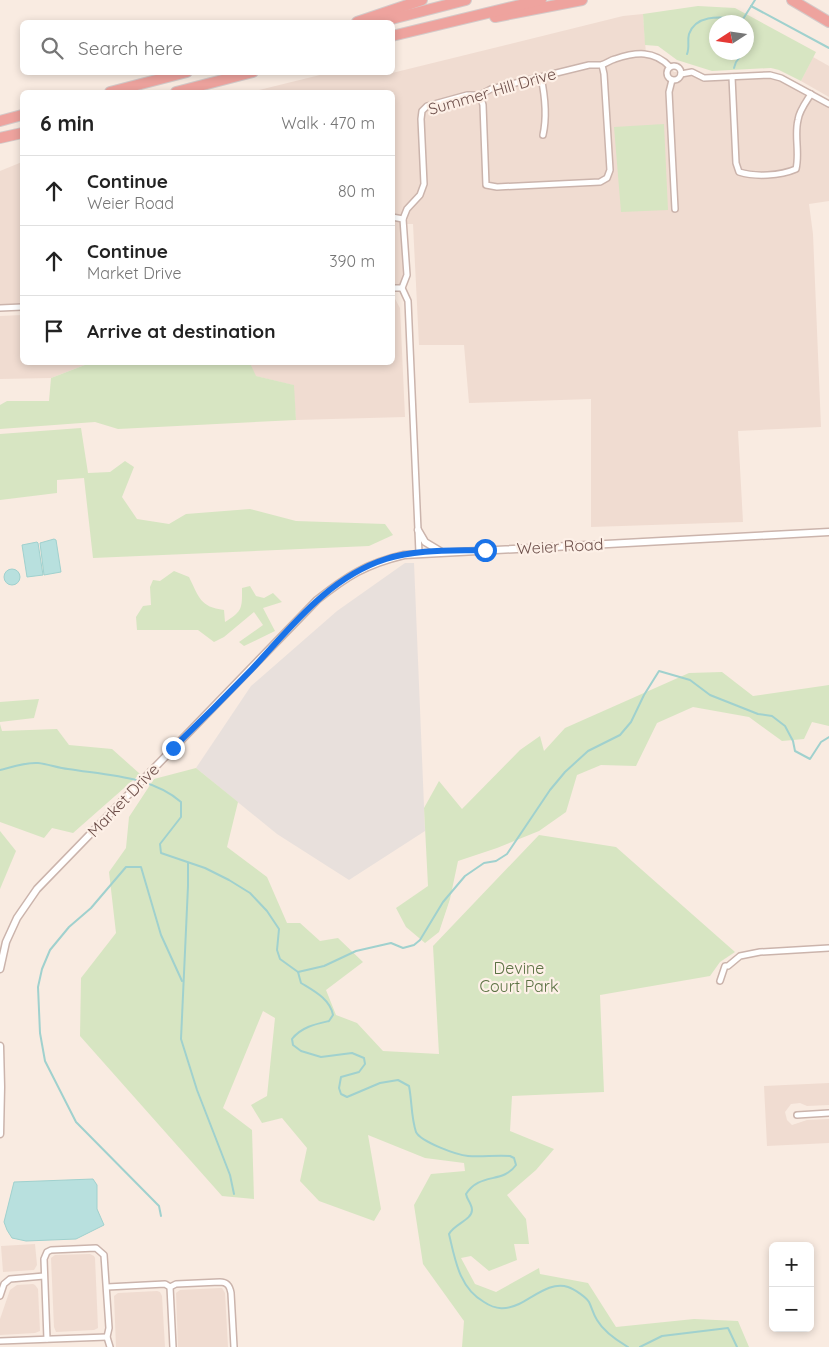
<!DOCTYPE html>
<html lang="en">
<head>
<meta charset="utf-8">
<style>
  :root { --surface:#fff; --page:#f6f6f6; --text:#222; --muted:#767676; --line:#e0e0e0 }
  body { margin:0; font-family:Quicksand,sans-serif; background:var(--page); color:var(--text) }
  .controls { position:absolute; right:15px; bottom:15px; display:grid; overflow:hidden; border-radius:8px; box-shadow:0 2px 8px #0003 }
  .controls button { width:45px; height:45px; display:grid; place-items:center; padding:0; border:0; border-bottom:1px solid var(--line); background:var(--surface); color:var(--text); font:25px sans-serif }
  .compass { position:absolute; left:709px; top:15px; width:45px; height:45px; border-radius:50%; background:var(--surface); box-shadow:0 2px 8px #0003; rotate:258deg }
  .stop { position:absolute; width:15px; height:15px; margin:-11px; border:4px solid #1a73e8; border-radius:50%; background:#fff }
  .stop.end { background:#1a73e8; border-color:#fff; box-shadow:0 1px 5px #0008 }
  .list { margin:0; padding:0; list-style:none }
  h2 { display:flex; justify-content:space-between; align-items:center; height:65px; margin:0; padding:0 20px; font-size:21px }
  h2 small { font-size:16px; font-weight:400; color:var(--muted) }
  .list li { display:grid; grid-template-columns:32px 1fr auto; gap:15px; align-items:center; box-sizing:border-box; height:70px; padding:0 20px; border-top:1px solid var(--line) }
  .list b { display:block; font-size:19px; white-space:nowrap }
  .list p { margin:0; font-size:16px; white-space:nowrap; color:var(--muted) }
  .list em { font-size:16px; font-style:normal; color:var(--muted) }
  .icon { flex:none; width:28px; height:28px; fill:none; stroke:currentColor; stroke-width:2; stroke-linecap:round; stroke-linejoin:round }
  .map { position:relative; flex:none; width:829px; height:1347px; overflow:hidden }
  .search { position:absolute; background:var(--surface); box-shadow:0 2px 8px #0003; left:20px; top:20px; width:375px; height:55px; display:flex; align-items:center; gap:12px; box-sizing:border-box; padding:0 18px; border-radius:8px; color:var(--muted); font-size:19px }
  .panel { position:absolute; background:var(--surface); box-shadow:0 2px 8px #0003; left:20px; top:90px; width:375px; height:275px; border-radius:8px }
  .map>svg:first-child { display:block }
</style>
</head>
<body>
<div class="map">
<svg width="829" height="1347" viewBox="0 0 829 1347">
  <rect width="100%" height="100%" fill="#f9ebe1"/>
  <!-- residential -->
  <g fill="#f0dcd1">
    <path d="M643,14L646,54L670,67L674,72H692L704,78L770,75L829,104V201L809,204L813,234L821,427L738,431L743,522L591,527V399L469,403L464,345H419L413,224H403L407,275L402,288H393L392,92H251L328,73L387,72L388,74L623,16Z"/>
    <path d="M813,57L829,66V97L801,81Z"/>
    <path d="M22,162V307L0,308V171Z"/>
    <path d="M394,297L400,308L405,417L296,420L293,385L255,376L250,363L392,362V298Z"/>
    <path d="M22,315V362L90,363L51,378L0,379V316Z"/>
    <path d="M829,1083V1105L807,1106L800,1103L791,1104L785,1112L787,1120L792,1125L807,1120L829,1119V1143L767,1146L764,1086Z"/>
    <path d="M35,1244L37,1265L34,1270L3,1272L1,1246Z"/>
    <path d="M90,1254L94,1256L95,1258L98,1328L94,1330L56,1332L54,1327L51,1258L55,1255Z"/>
    <path d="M33,1284L35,1285L38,1289L40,1331L35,1333L0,1335V1319L10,1290L17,1285Z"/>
    <path d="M220,1288H222L225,1293L228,1347H178L176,1293L180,1290Z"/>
    <path d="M157,1291L160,1292L162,1296L165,1347H116L114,1296L118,1293Z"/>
  </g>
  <!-- industrial -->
  <path fill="#e8e0dc" d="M405,563H414L425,831L349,880L277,834L196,768L251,686L337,611Z"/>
  <!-- green -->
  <g fill="#d7e5c2" fill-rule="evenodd">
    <path d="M698,6L735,8L816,52L801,81L779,70L771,68L712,71L677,60L658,46L645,45L643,14ZM716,22H746V52H716Z"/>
    <path d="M664,124L668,210L621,212L614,127Z"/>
    <path d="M181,362L182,364L250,363L256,376L294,385L296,420L118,429L95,422L0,429V405L7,401H49L51,378L90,363Z"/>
    <path d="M81,428L88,473L110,472L125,461L134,467L122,497L137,519L169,524L186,514L250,509L296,521L385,524L393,535L369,546L93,558L84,478L57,480V493L0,500V434Z"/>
    <path d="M174,571L189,577C199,597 200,607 224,610L225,622C243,611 242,608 242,588L250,586L256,596L264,598L273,593L282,602L263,608L275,631L244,646L239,642L263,625L254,612L224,637L214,642L198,630H137L136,617L143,606L151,605L150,587L153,580L160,581Z"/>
    <path d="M722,672L753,696L829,685V726L812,722L804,739L782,741L749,717L693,707L657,723L636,766L601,765L577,775L566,812L539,831L497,848L458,861L450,899L439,932L425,943L406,927L396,908L428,886L424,808L439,781L462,809L520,750L540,736L544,751L565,728L689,673Z"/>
    <path d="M39,699L34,718L0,722V702Z"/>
    <path d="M0,724L2,731L57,729L69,745L112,749L140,774L73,833L52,828L44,838L0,822Z"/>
    <path d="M196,768L238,802L227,847L267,877L287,923H300L320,941L338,938L363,962L326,990L336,1015L357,1023L383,1051L439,1054L433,946L539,835L616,847L735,952L720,962L710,976L600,995L604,1092L512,1096L510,1131L554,1149L536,1170L507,1195L526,1219L529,1244H514L517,1260L489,1271L471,1256L461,1258L475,1284L496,1292L539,1268L540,1274L588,1283L616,1327L694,1319L738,1321L749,1347H462L464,1321L423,1264L414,1205L431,1174L465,1171L464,1163L425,1158L368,1135L381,1209L374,1221L319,1201L300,1181L307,1148L282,1118L262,1123L251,1105L267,1096L275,1018L263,1011L223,1108L252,1130L254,1199L222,1196L80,1036L81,978L116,933L109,872L126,848L129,817L154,779Z"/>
    <path d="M0,831L16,851L0,889Z"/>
  </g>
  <!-- water -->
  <g fill="#b8e0de" stroke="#a0d1ce">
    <path d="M54,539L56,540L61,572L44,575L40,543Z"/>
    <path d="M37,542L38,543L43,575L27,577L22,545Z"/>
    <circle cx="12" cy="577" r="8"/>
    <path d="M93,1179L97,1185V1209L104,1225L76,1239L26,1241L12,1238L7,1230L4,1222L14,1182Z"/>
  </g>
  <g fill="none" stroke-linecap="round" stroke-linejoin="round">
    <!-- stream -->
    <g stroke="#a0d1ce" stroke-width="2">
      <path d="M751,6L829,48"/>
      <path d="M743,22V19L755,0"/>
      <path d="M746,36V47"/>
      <path d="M687,54C690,47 687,41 689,34C697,12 725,18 743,19"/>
      <path d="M734,68L736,62L744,52"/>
      <path d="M0,770C12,767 26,762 38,763C48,764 58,768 68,769C105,775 152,776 181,802V817L160,844L161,853L205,868L229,880L250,893L267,911L279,929L277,950L280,959L298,972L324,966L356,951L391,943L403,948L414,945L420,940L443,902L465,876L484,863L496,861L507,854L550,790L565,772L588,751L620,735L631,722L644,695L659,671L690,680L710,695L758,714L772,716L785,726L793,741L795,751L810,759L821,742L829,737"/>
      <path d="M188,863V886L181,1039L197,1090L230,1175L234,1194"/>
      <path d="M298,972L301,983C314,991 330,999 333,1015L329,1021C316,1024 301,1027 292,1039L293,1045L301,1051L321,1057L352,1053L364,1058L365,1064L359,1072L341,1077L339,1088L341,1094L347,1097L380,1083L398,1080L409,1086C412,1101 411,1117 416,1132C421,1142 457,1155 468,1156C482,1157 496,1155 510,1156L514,1158L516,1165C503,1184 480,1172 466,1194C467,1200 472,1204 472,1210C472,1220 454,1224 449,1234C455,1259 459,1288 484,1302C496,1310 506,1310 519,1304C534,1297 551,1281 568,1287C574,1289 586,1297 589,1302C592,1308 593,1314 597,1320C604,1332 616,1340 628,1347"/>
      <path d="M161,1216L159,1206L76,1122L45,1061L40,1033L38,987L42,969L50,950L69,927L91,908L126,867H141L161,935L182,981"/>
      <path d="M640,1347L662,1336L728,1328L737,1347"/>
    </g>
    <!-- minor casing -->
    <g stroke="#cbb4ac" stroke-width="8">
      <g id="minor">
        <circle cx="674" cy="73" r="7"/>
        <path d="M681,74L692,72L704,78L770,75L781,78L829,104"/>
        <path d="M541,77C545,96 547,117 543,135"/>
        <path d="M732,77L736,163L739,172C755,177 780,176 796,169C800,152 794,136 798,120C799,111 806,102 811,94"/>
        <path d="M672,80L669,92L675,209"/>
        <path d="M480,95L483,105L486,185L497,187L600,182L607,178L610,170L604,74L602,65"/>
        <path d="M392,217L403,219"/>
        <path d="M392,288H402"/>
        <path d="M0,308L22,307"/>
        <path d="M419,553L408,301L402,288L407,275L403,219L407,209L420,195L424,184L421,119L422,111L427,106L467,95H480L491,89L589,65C592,65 597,65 601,65C606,64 610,60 615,59C636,52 654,50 670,67"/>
        <path d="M720,981L725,966H728L740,956L760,952L829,948"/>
        <path d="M797,1115L829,1113"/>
        <path d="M107,1287L165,1284L170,1287L176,1284L220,1282C228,1282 230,1287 231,1293L234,1347"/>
        <path d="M170,1287L173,1347"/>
        <path d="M0,1296L4,1284L10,1279L44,1276"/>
        <path d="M47,1339L44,1259L47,1252L51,1250L96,1248L104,1255L109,1328L107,1337L110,1347"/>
        <path d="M0,1341L107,1337"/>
      </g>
    </g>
    <!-- tertiary casing -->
    <g stroke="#cbb4ac" stroke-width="9">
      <g id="tertiary">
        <path d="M418,530L425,542L440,551"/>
        <path d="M0,969L6,942L17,918L37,889L317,600C347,576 366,564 404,555L829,532"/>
        <path d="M0,1046L1,1087L0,1134"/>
      </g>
    </g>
    <!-- motorway casing -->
    <g stroke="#d4cac9" stroke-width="12">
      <g id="motorway">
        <path d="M792,0L829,22"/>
        <path d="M495,17L582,0"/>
        <path d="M357,22L422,0"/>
        <path d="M380,22L466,0"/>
        <path d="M392,36L541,0"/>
        <path d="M110,92L187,72"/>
        <path d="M176,92L253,72"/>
        <path d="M0,121L22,115"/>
        <path d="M0,138L22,133"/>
      </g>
    </g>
    <!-- minor -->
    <use href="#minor" stroke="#fff" stroke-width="5"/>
    <!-- tertiary -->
    <use href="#tertiary" stroke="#fff" stroke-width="6"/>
    <!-- motorway -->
    <use href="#motorway" stroke="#eea39e" stroke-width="10"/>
  </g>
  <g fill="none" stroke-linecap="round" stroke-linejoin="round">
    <!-- route -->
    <path stroke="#1a73e8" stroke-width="6" d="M173,748C200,722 226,696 252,669C291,627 329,577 386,559C417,549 453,551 485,550"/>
  </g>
  <g text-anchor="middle" stroke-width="4.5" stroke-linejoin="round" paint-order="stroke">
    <!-- street labels -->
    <g font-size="16" fill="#6e504b" stroke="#fdf0e7">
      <text transform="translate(492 91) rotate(-16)" y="6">Summer Hill Drive</text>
      <text transform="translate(560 546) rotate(-3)" y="6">Weier Road</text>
      <text transform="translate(123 800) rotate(-46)" y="6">Market Drive</text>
    </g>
    <!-- park labels -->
    <g font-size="16" fill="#5c7244" stroke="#fdf0e7">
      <text x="519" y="974">Devine<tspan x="519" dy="18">Court Park</tspan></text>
    </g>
  </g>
</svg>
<div class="controls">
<button>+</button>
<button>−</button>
</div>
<svg class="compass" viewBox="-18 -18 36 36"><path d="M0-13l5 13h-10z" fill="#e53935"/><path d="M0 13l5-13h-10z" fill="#767676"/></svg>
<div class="stop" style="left:485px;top:550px"></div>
<div class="stop end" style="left:173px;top:748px"></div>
<div class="search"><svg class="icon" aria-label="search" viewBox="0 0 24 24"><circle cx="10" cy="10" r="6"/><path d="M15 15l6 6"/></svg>Search here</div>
<section class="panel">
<h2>6 min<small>Walk · 470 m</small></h2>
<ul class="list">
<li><svg class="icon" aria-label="ahead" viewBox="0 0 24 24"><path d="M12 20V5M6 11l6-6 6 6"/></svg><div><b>Continue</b><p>Weier Road</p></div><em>80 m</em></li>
<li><svg class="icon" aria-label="ahead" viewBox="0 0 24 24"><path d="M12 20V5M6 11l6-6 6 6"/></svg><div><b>Continue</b><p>Market Drive</p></div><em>390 m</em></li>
<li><svg class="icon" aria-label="arrive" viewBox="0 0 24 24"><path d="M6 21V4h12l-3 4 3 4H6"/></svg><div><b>Arrive at destination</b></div></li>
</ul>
</section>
</div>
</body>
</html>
